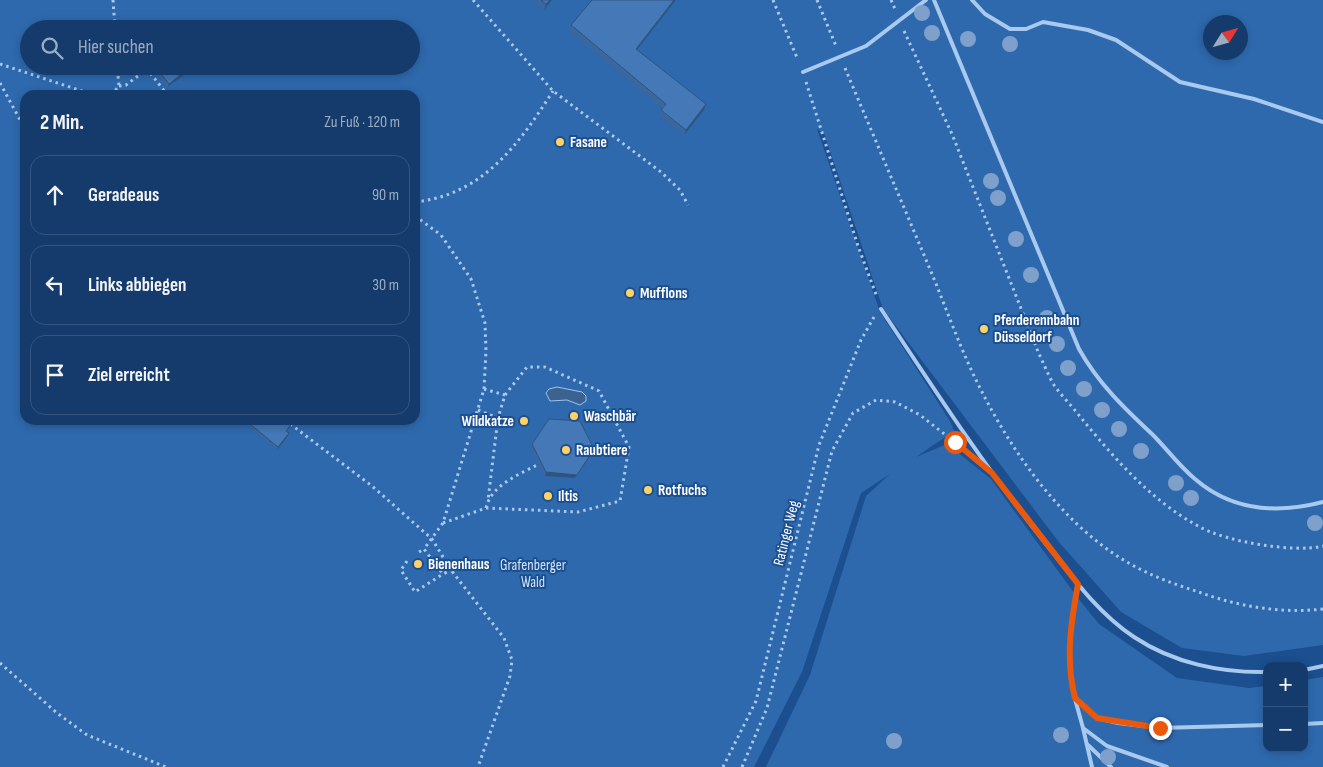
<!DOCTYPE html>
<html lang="de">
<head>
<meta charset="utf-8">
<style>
  :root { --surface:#143b6b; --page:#1d4271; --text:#f1f3f6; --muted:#9dadc1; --line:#33557e }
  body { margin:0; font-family:"Sofia Sans Condensed",sans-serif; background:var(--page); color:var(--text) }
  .controls { position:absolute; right:15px; bottom:15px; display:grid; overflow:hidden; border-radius:10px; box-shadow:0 2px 8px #0003 }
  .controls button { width:45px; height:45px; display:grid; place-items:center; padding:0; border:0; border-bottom:1px solid var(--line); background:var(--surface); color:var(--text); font:25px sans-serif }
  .compass { position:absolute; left:1203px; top:15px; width:45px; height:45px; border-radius:50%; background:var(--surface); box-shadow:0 2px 8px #0003; rotate:53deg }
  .stop { position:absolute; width:15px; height:15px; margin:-11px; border:4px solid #ea580c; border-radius:50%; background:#fff }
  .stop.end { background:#ea580c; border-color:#fff; box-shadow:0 1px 5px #0008 }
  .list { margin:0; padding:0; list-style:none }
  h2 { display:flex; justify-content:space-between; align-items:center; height:65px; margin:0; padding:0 20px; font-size:21px }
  h2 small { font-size:16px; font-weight:400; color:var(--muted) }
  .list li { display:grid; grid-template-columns:32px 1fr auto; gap:15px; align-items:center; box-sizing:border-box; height:80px; margin:0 10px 10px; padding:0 10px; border:1px solid var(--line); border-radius:15px }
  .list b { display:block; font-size:19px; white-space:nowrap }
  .list em { font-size:16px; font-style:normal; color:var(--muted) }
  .icon { flex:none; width:28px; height:28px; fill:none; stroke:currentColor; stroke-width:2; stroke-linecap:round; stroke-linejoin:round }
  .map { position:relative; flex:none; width:1323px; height:767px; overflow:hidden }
  .search { position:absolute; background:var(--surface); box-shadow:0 2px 8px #0003; left:20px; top:20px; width:400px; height:55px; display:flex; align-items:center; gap:12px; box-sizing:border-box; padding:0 18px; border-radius:28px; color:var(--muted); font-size:19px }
  .panel { position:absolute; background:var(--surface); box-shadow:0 2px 8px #0003; left:20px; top:90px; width:400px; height:335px; border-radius:15px }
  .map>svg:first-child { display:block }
</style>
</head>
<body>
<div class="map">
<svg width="1323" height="767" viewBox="0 0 1323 767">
  <rect width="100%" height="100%" fill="#1b4f8f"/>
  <!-- green -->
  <path fill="#2e69ad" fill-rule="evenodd" d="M0,0H1323V645L1244,656L1182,648L1121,612L1058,541L883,309L824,133L817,129L880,312L950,421L954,431L916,457L947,444L991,479L1077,597L1099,624L1177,678L1249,688L1267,686V748H1304V680L1323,677V767H766L810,675L866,496L890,474L861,493L802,672L754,767H0ZM1210,22H1240V52H1210ZM29,29H411V66H29ZM25,95H415V420H25Z"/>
  <!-- water -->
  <path fill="#3c6290" stroke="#9cc4f0" d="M557,387L582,392L586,396V401L580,405L567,400L550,401L546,393L549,389Z"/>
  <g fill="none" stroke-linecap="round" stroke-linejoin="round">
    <!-- path -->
    <g stroke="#a9c9ee" stroke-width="3" stroke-dasharray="2.5 4" stroke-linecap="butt">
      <path d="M113,0L115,29"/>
      <path d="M473,0L553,91L661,172L680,190L688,205"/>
      <path d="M773,0L798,60"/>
      <path d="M817,0L836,46"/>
      <path d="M891,0L895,9"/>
      <path d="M904,31L952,134L1039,354C1044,364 1048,375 1054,385C1061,395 1070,404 1078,414C1112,456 1152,502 1200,527C1227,542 1294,553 1323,546"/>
      <path d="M0,64L94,95"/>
      <path d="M845,68C874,137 903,205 932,274C948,313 962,353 981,390C1017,461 1073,539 1148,573C1163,580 1180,586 1196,591C1236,606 1280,614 1323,609"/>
      <path d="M806,82L858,246L877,297"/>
      <path d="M0,83L25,129"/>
      <path d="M119,86L126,85L147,69L166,93L164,95"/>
      <path d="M111,95L119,86L117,66"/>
      <path d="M415,202C483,195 519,144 553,91"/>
      <path d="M415,216L441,235L471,279L485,323L486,351L484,389L443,523L424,549L443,574L451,570"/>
      <path d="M484,389L505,395"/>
      <path d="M478,410L498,418"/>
      <path d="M285,420L372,486L432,539L451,570L504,638L512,660L510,676L478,767"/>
      <path d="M486,508C491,485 520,474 539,464"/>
      <path d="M443,523L486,508L578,512L620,501L629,447L599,391L545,367H527L505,395L498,418L488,500"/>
      <path d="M419,552L424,549"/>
      <path d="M407,561L401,570L415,592L443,574"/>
      <path d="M0,663L57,713L87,735L166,767"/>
      <path d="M1276,665L1295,663"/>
      <path d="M1072,688C1069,657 1070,630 1075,600"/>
      <path d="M723,767L756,701L819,445L861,340L874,317"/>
      <path d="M742,767L767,708L832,451L853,413L876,400L895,402L920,415L952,440"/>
    </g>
    <!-- service -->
    <g stroke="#a9c9ee" stroke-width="4">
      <path d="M934,0L1079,349C1098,383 1124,408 1153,435C1167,449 1179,466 1195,479C1232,511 1277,514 1323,502"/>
      <path d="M972,0L985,14L1010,29H1026L1043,22L1088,30L1116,40L1180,82L1254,99L1323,122"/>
      <path d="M803,72L866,46L926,0"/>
      <path d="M881,309C934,389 986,469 1046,544C1072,577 1098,613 1134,637C1173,663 1221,673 1267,672"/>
      <path d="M1304,670L1323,666"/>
      <path d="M1075,698L1097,718L1118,723L1160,728L1267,725"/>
      <path d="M1075,699L1083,728L1107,746L1167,767"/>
      <path d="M1304,724L1323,723"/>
      <path d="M1083,728L1092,767"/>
      <path d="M1088,745L1111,767"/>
    </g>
  </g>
  <!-- trees -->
  <g fill="#7ea0ca">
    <circle cx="922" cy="13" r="8"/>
    <circle cx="932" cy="33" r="8"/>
    <circle cx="968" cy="39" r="8"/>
    <circle cx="1010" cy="44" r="8"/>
    <circle cx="991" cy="181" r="8"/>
    <circle cx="998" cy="198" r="8"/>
    <circle cx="1016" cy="239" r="8"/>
    <circle cx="1031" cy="275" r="8"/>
    <circle cx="1047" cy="318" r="8"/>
    <circle cx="1057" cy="344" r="8"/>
    <circle cx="1068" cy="368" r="8"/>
    <circle cx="1084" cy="389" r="8"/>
    <circle cx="1102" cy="410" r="8"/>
    <circle cx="1119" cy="429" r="8"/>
    <circle cx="1141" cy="451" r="8"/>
    <circle cx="1176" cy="483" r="8"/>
    <circle cx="1191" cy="498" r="8"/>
    <circle cx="1315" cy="523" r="8"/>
    <circle cx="1061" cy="735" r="8"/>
    <circle cx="894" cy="741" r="8"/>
    <circle cx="1108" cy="757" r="8"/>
  </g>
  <!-- wall -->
  <g fill="#3a679d">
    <path d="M531,0H552L544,10Z"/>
    <path d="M571,25L637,50L704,110L684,135L659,116L662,108L569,31Z"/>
    <path d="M153,66H189L183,71V76L167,87L153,68Z"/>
    <path d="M244,420H295L287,431L289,433L288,436L277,450L243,422Z"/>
    <path d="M532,444L594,449L593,452L575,478L545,476L531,448Z"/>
  </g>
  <!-- shaded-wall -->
  <g fill="#305480">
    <path d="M550,0H552L544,10L546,4Z"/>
    <path d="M674,0H676L633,55L636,49Z"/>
    <path d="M186,66H189L181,73L182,69Z"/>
    <path d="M184,72L183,76L167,87L169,84Z"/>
    <path d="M706,104L704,110L684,135L686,130Z"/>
    <path d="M289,433L288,436L277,450L278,447Z"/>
    <path d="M594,449L593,452L575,478L545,476L546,472Z"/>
  </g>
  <!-- building -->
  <g fill="#4478b7" stroke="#305480">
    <path d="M541,0H550L546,4Z"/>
    <path d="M592,0H674L636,49L706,104L686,130L661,110L666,104L571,25Z"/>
    <path d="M155,66H186L182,69L184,72L169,84Z"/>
    <path d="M549,419L580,421L594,449L577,475L546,472L532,444Z"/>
    <path d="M245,420H294L286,431L289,433L278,447Z"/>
  </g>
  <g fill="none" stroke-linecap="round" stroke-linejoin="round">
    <!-- route -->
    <path stroke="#ea580c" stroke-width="6" d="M955,442L992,473L1078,584C1071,622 1065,659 1075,698L1097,718L1160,728"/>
  </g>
  <!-- markers -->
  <g fill="#ffd166" stroke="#1b4f8f" stroke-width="2">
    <circle cx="560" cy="142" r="5"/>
    <circle cx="630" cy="293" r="5"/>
    <circle cx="984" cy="329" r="5"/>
    <circle cx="574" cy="416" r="5"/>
    <circle cx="524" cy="421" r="5"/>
    <circle cx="566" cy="450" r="5"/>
    <circle cx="648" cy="490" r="5"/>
    <circle cx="548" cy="496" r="5"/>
    <circle cx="418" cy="564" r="5"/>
  </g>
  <g text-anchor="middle" stroke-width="4" stroke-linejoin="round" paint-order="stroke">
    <!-- poi labels -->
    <g font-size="15" font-weight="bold" fill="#fff" stroke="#1b4f8f" text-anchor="start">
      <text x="570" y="147">Fasane</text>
      <text x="640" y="298">Mufflons</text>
      <text x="994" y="325">Pferderennbahn<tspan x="994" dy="17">Düsseldorf</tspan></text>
      <text x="584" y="421">Waschbär</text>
      <text x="514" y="426" text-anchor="end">Wildkatze</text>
      <text x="576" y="455">Raubtiere</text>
      <text x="658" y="495">Rotfuchs</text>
      <text x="558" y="501">Iltis</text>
      <text x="428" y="569">Bienenhaus</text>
    </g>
    <!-- street labels -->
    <g font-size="15" fill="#fff" stroke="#1b4f8f">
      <text transform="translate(786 533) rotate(-76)" y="5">Ratinger Weg</text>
    </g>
    <!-- park labels -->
    <g font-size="15" fill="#cfe3fa" stroke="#1b4f8f">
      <text x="533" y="570">Grafenberger<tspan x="533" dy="17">Wald</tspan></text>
    </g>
  </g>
</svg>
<div class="controls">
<button>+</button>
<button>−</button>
</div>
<svg class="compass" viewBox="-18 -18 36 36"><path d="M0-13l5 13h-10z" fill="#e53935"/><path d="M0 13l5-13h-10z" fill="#9dadc1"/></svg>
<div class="stop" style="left:955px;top:442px"></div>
<div class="stop end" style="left:1160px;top:728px"></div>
<div class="search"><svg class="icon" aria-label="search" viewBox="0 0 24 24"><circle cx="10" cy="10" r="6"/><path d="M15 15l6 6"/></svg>Hier suchen</div>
<section class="panel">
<h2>2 Min.<small>Zu Fuß · 120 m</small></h2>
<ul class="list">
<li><svg class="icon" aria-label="ahead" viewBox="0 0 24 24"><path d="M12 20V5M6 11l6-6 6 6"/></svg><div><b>Geradeaus</b></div><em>90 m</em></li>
<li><svg class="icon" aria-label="left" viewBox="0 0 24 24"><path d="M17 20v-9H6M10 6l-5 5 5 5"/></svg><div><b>Links abbiegen</b></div><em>30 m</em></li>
<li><svg class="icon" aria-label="arrive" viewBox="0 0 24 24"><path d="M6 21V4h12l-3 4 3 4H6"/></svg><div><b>Ziel erreicht</b></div></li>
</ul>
</section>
</div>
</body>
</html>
